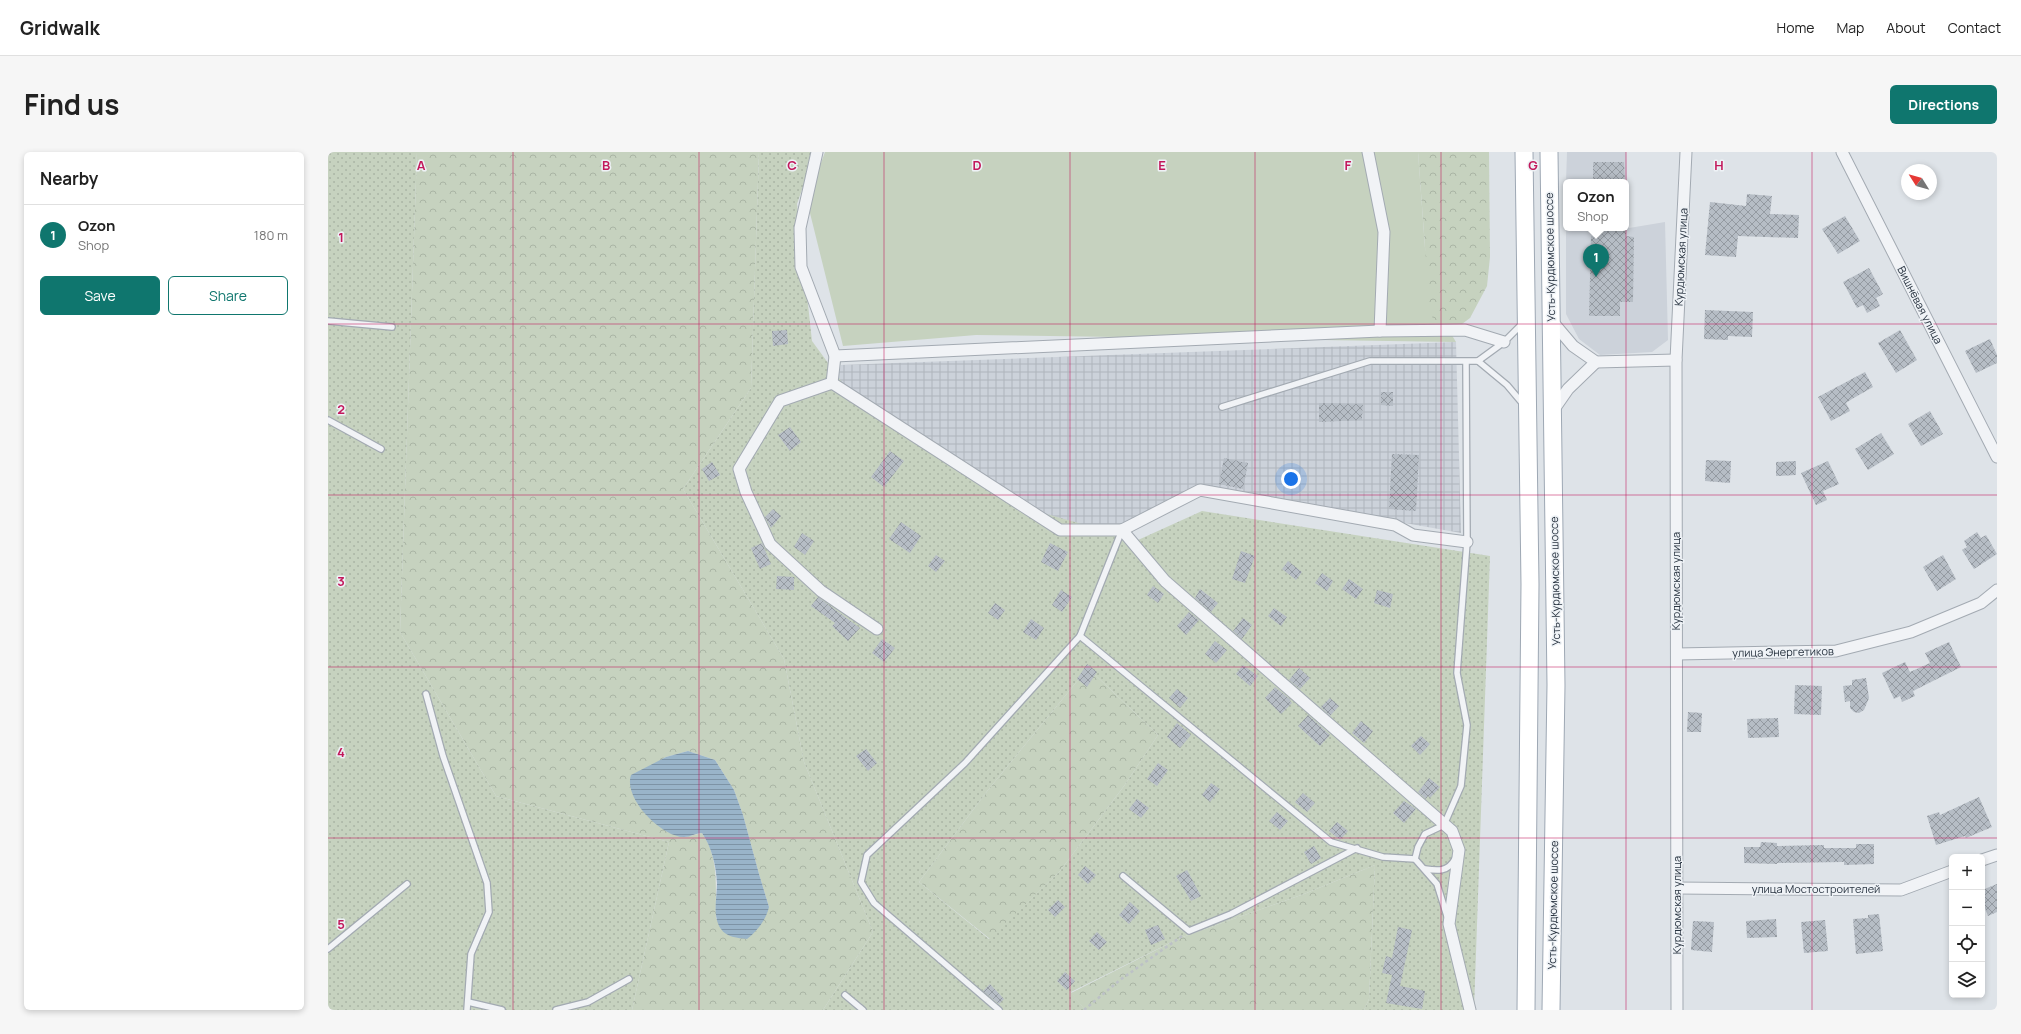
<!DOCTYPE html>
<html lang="en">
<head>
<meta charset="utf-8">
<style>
  :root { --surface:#fff; --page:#f6f6f6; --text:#222; --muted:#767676; --line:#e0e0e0; --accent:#0f766e }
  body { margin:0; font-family:Manrope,sans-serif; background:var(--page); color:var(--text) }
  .controls { position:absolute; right:12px; bottom:12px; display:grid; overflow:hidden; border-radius:6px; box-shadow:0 2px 6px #0003 }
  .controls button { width:36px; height:36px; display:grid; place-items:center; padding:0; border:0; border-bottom:1px solid var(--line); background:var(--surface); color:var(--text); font:20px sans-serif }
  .compass { position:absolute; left:1573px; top:12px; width:36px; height:36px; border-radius:50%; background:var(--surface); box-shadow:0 2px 6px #0003; rotate:307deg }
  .you { position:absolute; left:963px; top:327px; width:14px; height:14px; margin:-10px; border:3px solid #fff; border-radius:50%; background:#1a73e8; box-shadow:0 0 0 6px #1a73e833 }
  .badge { display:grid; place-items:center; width:26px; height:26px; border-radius:50%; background:var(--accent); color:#fff; font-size:13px; font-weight:700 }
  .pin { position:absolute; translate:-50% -33px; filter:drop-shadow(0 1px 2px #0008) }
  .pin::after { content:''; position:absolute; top:21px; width:14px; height:12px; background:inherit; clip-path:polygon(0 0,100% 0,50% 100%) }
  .popup { position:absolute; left:1235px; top:27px; width:66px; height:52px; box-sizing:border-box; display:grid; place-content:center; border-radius:6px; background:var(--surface); filter:drop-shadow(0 1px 3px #0005); font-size:13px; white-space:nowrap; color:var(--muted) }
  .popup b { font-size:15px; color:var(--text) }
  .popup::after { content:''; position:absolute; left:50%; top:100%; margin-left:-8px; border:8px solid transparent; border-top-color:var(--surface) }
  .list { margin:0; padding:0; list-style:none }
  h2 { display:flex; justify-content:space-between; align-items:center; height:52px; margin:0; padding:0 16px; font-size:17px }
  h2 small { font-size:13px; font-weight:400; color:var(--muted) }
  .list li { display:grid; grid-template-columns:26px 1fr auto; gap:12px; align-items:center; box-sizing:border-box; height:60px; padding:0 16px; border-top:1px solid var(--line) }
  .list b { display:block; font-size:15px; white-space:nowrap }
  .list p { margin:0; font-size:13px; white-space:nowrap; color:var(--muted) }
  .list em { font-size:13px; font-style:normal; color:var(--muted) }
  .actions { display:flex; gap:8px; padding:12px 16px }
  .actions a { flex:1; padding:9px 0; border:1px solid var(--accent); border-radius:6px; text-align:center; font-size:14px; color:var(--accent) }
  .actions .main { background:var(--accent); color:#fff }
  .icon { flex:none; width:22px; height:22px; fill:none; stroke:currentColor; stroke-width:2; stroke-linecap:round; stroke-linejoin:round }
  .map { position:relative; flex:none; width:1669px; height:858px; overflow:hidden; border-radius:6px }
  header { display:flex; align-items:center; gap:24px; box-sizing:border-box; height:56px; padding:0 20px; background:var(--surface); border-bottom:1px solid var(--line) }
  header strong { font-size:19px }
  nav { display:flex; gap:22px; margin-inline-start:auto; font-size:14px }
  .intro { display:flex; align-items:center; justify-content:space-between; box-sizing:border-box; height:96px; padding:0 24px }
  h1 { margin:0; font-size:28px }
  .button { padding:10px 18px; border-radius:6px; background:var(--accent); color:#fff; font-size:14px; font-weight:700 }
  main { display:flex; gap:24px; padding:0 24px }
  aside { flex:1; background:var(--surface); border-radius:6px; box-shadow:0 2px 6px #0003 }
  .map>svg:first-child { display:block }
</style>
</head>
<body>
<header>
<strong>Gridwalk</strong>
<nav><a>Home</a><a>Map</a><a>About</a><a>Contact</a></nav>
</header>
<div class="intro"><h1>Find us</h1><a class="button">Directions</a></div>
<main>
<aside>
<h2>Nearby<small></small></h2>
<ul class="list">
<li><span class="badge">1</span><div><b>Ozon</b><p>Shop</p></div><em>180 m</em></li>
</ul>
<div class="actions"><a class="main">Save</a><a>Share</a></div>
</aside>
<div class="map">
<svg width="1669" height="858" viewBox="0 0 1669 858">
  <defs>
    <pattern id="industrial-grid" width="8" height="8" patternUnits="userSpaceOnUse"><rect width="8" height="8" fill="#ccd2da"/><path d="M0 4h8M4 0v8" fill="none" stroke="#afb5bc"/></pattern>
    <pattern id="forest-crowns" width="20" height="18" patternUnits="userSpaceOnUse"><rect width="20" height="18" fill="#c6d2bf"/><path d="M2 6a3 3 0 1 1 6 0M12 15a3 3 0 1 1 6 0" fill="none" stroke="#aab5a5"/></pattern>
    <pattern id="park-dots" width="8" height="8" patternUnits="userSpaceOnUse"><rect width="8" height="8" fill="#c6d2bf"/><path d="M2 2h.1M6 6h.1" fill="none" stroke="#aab5a5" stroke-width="1.8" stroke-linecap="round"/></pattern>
    <pattern id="water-rules" width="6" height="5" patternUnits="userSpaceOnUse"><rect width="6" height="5" fill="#99b4c9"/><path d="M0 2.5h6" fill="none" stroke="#7d93a5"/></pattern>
    <pattern id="building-cross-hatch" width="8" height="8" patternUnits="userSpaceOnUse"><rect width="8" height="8" fill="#b6bdc5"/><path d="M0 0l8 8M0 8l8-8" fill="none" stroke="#949aa1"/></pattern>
  </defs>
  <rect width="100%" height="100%" fill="#dee3e8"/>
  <!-- built -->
  <path fill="#ccd2da" d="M1239,0H1298L1301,76L1337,70L1340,188L1324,200L1272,203L1251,187L1238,162V76H1298V30H1238Z"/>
  <!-- industrial -->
  <path fill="url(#industrial-grid)" d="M1128,190L1133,381L869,334L794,374L729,371L509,229L513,213Z"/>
  <!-- grass -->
  <path fill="#c6d2bf" d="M497,0H1090L1097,96L1119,175L1128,190L648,183L515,194L479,49Z"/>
  <!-- forest -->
  <g fill="url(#forest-crowns)" fill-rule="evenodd">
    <path d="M89,0H431L423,236L355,337L456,507L476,610L545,780L495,858H304L341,690L168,644L72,480ZM360,599L387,608L406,638L415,663L431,722L441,755L388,767C387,737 392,706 374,681L357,685L307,621L316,618L338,605Z"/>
    <path d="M1090,0H1161L1162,105L1159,134L1142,166L1134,172L1119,175L1110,171L1102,163Z"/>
    <path d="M760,516L830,583L796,634L732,719L662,787L591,730L660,638Z"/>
    <path d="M1047,713L1041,847L1036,858H757L743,841L852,786L976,742Z"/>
  </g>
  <!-- park -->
  <g fill="url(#park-dots)" fill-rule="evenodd">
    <path d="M0,0H89L72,480L168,644L341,690L304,858H0Z"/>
    <path d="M431,0H487L469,52L484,189L533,256L680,351L810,388L874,359L1162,404L1146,858H1036L1041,847L1047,713L976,742L852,786L743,840L757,858H495L545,780L476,610L456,507L355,337L423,236ZM760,516L830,583L796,634L732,719L661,787L591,730L660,638Z"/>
  </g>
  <!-- water -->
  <path fill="url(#water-rules)" d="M360,599L387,608L406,638L415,663L431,722L441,755C438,768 429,779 419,787C410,786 398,785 393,777C384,764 389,746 389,731C388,713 384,696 374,681C368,681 362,685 356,685C333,685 295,646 303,623L338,605Z"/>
  <!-- building -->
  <g fill="url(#building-cross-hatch)">
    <path d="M1265,10H1296L1297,30H1265Z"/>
    <path d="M1419,42L1444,44L1442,62L1471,63L1470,86L1410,84L1408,105L1377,103L1382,50L1418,54Z"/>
    <path d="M1517,64L1532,89L1510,102L1494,77Z"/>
    <path d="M1266,76H1298V84L1306,85L1305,150H1292V164H1261L1263,84L1266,85Z"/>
    <path d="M1541,116L1555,142L1548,146L1552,154L1539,161L1535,153L1529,156L1515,130Z"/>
    <path d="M1377,158L1425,160L1424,185L1400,184V188L1376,187Z"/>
    <path d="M459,178L460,192L445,194L444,179Z"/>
    <path d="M1572,178L1589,208L1568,221L1550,191Z"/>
    <path d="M1662,187L1669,203V211L1648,221L1637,199Z"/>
    <path d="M1537,220L1545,235L1524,247L1518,251L1522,259L1503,269L1490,245Z"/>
    <path d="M1053,240H1065V254L1053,253Z"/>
    <path d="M991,251L1035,252L1034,268L991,270Z"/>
    <path d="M1602,259L1615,282L1593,294L1580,272Z"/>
    <path d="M462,275L473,290L462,299L450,283Z"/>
    <path d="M1553,281L1566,302L1540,318L1527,297Z"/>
    <path d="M562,299L576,309L556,335L543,325Z"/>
    <path d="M1064,302L1091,303L1088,359L1061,357Z"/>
    <path d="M896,306L920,311L915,337L891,332Z"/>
    <path d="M1378,308L1403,309L1402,331L1377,329Z"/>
    <path d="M1468,309V323L1448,324V310Z"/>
    <path d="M1500,309L1511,332L1495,339L1499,348L1488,353L1473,321Z"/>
    <path d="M384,310L392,323L381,329L374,317Z"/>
    <path d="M445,357L453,364L443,376L437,365Z"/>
    <path d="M573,370L593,384L582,401L561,387Z"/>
    <path d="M1649,380L1653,386L1658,383L1669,402L1646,417L1634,398L1639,395L1636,389Z"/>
    <path d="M474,381L486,389L477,403L466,395Z"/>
    <path d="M434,391L443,412L432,417L423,396Z"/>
    <path d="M722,391L740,400L730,419L713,410Z"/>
    <path d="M913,399L927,404L917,431L904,427Z"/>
    <path d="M608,403L617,409L608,420L600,414Z"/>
    <path d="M1615,403L1628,427L1609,439L1595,415Z"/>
    <path d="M960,409L974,420L968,428L954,417Z"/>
    <path d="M994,421L1005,429L999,439L987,431Z"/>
    <path d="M449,424L466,425V438L448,437Z"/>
    <path d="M1021,427L1035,437L1028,447L1014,437Z"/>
    <path d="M825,434L836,442L830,451L819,443Z"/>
    <path d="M872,437L890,451L883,460L867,446Z"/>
    <path d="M733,438L744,445L734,460L724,453Z"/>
    <path d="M1049,438L1065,442L1062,456L1046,451Z"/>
    <path d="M490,445L532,476L520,489L504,474L507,471L483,454Z"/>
    <path d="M667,451L677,458L670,468L660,461Z"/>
    <path d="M946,456L959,465L953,474L940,464Z"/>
    <path d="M861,460L871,468L858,483L849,474Z"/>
    <path d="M915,466L924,473L914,487L905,479Z"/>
    <path d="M703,467L716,476L708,488L695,480Z"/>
    <path d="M554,487L567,496L556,510L544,501Z"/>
    <path d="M887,489L899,498L888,511L877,502Z"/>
    <path d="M1621,490L1633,515L1585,539L1587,544L1574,550L1572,544L1566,547L1554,521L1577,510L1582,520L1602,511L1597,501Z"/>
    <path d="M759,512L769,520L759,535L749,527Z"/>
    <path d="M915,513L930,524L922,534L908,522Z"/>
    <path d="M971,516L982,526L972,537L961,528Z"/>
    <path d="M1538,526L1541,546L1536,558L1531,561L1526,560L1522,556V549L1517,550L1515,534L1524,533V528Z"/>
    <path d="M1467,533L1494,534L1493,563L1466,562Z"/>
    <path d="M947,535L963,548L962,549L964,551L953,562L937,546Z"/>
    <path d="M849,537L860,546L852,556L841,546Z"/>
    <path d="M1002,546L1011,554L1002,564L993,555Z"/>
    <path d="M1360,560L1374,561L1373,580H1359Z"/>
    <path d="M980,563L1002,583L992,594L970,574Z"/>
    <path d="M1450,566L1451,585L1420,586L1419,567Z"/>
    <path d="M1033,569L1045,579L1036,591L1024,581Z"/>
    <path d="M849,571L863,583L852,596L839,585Z"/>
    <path d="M1093,584L1102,592L1092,603L1083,594Z"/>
    <path d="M538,597L549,611L540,619L528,604Z"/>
    <path d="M830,611L840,618L829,634L819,627Z"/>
    <path d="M1101,626L1112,635L1102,646L1100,644L1098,647L1090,640Z"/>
    <path d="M883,631L892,637L882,650L874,643Z"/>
    <path d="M975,641L987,651L979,660L967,650Z"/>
    <path d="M1651,645L1664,675L1638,686L1637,684L1608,693L1599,664L1611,660L1612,663Z"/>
    <path d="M809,647L821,656L813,666L801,657Z"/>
    <path d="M1076,649L1088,657L1076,671L1065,661Z"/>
    <path d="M949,660L960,669L952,678L941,669Z"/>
    <path d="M1009,670L1020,679L1012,688L1001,679Z"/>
    <path d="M1433,690L1449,691V694L1496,693V696H1528V692H1546V712L1516,713V710L1449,711V712L1416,711V695H1432Z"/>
    <path d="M986,694L993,706L983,712L976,700Z"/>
    <path d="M757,714L768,723L760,732L750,723Z"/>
    <path d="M859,718L873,744L863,749L848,724Z"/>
    <path d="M1669,732V760L1660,764L1654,749V738Z"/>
    <path d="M730,748L737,755L727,765L720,758Z"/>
    <path d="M802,750L812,759L801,772L791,763Z"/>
    <path d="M1551,762L1555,799L1528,802L1525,767L1540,766V763Z"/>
    <path d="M1448,767L1449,785L1419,786L1418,769Z"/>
    <path d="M1497,768L1500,799L1476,801L1473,770Z"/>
    <path d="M1365,769L1386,770L1384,800L1363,798Z"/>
    <path d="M830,773L837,787L823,793L817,778Z"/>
    <path d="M1070,775L1084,778L1072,834L1097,839L1094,857L1058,851L1064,823L1054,821L1058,804L1064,806Z"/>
    <path d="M769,780L779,790L771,798L761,789Z"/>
    <path d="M737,820L747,829L739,838L729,829Z"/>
    <path d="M662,832L676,847L671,852L655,839Z"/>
  </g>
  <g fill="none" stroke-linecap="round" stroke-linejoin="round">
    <!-- service casing -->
    <g stroke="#a3aab2" stroke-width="8">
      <g id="service">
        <path d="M0,169L64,175"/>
        <path d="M1150,209L1176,190L1194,172"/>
        <path d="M894,255L1042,209H1150L1179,233L1195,252"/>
        <path d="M0,268L53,297"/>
        <path d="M752,484L1003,690L1055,705L1087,707L1109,732L1119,764"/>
        <path d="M98,542L115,604L159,731L161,760L143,802L139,858"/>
        <path d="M1087,707L1090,695L1097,682L1116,673L1133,634L1139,573L1129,521L1139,390L1138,210"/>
        <path d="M1097,717C1110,719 1120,720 1127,707"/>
        <path d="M795,724L861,779L903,762L1029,696"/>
        <path d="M0,797L79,732"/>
        <path d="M517,843L535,858"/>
        <path d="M140,850L174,858"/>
        <path d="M228,858L260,850L301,827"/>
        <path d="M671,858L546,751L533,730L539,703L637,611L752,484L794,378"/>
      </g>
    </g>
    <!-- minor casing -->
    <g stroke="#a3aab2" stroke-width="13">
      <g id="minor">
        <path d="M489,0L472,76L473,115L507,204L504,231"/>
        <path d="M1040,0L1056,80L1052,179"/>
        <path d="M1514,0L1669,305"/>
        <path d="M1223,168L1245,194L1268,210L1348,208"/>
        <path d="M507,204L1052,179L1137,178L1176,190"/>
        <path d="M1224,260L1240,237L1268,210"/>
        <path d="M794,378L872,338L1067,373L1085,383L1139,390"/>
        <path d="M549,477L493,439L442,392L418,340L411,317L452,249L504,231L732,378H794L837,429L1124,679L1131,698L1121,772L1142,858"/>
        <path d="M1349,502L1508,499L1583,480L1653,451L1669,438"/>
        <path d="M1654,708L1669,703"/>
        <path d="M1349,736L1573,738L1624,719"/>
        <path d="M1349,858L1348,208L1358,0"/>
      </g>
    </g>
    <!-- primary casing -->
    <g stroke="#9ea8b4" stroke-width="19">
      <g id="primary">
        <path d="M1196,0L1202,432L1198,858"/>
        <path d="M1221,0L1228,533L1223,858"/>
      </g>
    </g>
    <!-- path -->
    <path stroke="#bcc1c6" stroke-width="2.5" stroke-dasharray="3 3" stroke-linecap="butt" d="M756,858L792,828L854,784"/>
    <!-- service -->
    <use href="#service" stroke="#f1f3f6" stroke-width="5.5"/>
    <!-- minor -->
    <use href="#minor" stroke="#f1f3f6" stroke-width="11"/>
    <!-- primary -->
    <use href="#primary" stroke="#fff" stroke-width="17"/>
  </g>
  <!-- grid -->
  <path fill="none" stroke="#c2185b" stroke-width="1" stroke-opacity="0.55" d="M185,0V858M371,0V858M556,0V858M742,0V858M927,0V858M1113,0V858M1298,0V858M1484,0V858M0,172H1669M0,343H1669M0,515H1669M0,686H1669"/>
  <g text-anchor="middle" stroke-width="3" stroke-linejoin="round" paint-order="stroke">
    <!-- street labels -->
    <g font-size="11" fill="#27323f" stroke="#eef2f6">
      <text transform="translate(1222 105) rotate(-91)" y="4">Усть-Курдюмское шоссе</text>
      <text transform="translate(1353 105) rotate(-87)" y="4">Курдюмская улица</text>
      <text transform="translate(1592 153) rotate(63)" y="4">Вишнёвая улица</text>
      <text transform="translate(1227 429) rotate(-91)" y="4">Усть-Курдюмское шоссе</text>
      <text transform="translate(1348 429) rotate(-90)" y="4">Курдюмская улица</text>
      <text transform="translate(1455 500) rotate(-1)" y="4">улица Энергетиков</text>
      <text x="1488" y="741">улица Мостостроителей</text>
      <text transform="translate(1225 753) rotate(-89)" y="4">Усть-Курдюмское шоссе</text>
      <text transform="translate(1349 753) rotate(-90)" y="4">Курдюмская улица</text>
    </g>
  </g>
  <g font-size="13" text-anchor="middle" font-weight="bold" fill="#c2185b" stroke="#eef2f6" stroke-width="3" stroke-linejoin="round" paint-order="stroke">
    <text x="93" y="18">A</text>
    <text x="278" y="18">B</text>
    <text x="464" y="18">C</text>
    <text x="649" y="18">D</text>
    <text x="834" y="18">E</text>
    <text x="1020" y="18">F</text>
    <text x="1205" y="18">G</text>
    <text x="1391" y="18">H</text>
    <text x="13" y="90">1</text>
    <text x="13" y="262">2</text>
    <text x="13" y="434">3</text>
    <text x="13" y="605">4</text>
    <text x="13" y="777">5</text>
  </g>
</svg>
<div class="controls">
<button>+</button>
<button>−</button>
<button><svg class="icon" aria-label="locate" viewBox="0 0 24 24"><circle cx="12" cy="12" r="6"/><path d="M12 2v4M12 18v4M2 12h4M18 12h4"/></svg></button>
<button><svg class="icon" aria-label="layers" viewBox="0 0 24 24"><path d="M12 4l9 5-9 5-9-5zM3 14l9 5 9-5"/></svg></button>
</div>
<svg class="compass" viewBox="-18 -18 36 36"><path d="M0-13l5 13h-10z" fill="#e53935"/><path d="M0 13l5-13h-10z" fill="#767676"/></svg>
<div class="you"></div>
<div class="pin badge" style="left:1268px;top:125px">1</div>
<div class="popup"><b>Ozon</b>Shop</div>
</div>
</main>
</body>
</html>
